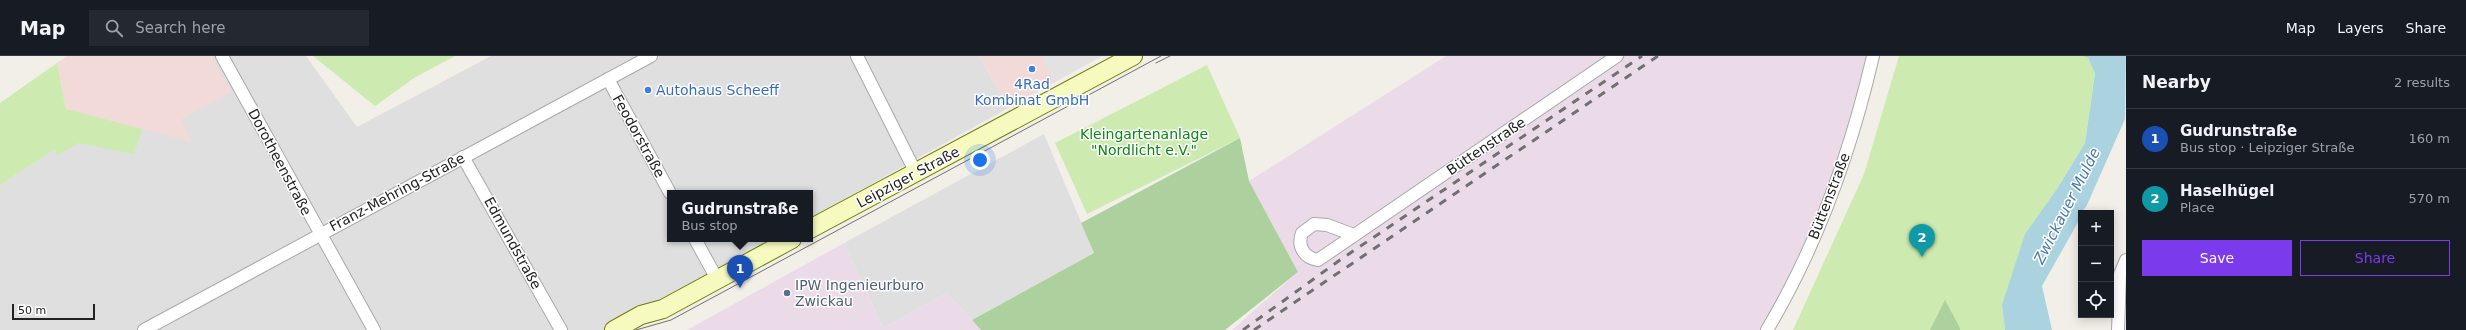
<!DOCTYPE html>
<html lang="en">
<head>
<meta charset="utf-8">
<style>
  :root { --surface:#171b24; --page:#242831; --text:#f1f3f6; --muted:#9ea1a6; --line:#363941; --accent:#7c3aed }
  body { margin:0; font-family:"DejaVu Sans",sans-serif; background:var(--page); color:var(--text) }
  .controls { position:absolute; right:12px; bottom:12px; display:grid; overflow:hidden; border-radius:0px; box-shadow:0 2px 10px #0003 }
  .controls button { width:36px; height:36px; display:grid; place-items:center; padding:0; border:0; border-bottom:1px solid var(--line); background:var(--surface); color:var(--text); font:20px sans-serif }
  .scale { position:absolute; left:12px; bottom:10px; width:83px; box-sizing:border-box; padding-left:4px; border:2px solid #222; border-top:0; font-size:11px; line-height:14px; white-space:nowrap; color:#222; -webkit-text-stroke:3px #fff; paint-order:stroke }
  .you { position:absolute; left:980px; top:104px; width:14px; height:14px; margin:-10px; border:3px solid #fff; border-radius:50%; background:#1a73e8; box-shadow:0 0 0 6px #1a73e833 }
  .badge { display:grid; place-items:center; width:26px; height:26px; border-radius:50%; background:var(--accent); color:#fff; font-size:13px; font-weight:700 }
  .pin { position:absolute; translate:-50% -33px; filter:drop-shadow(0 1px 2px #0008) }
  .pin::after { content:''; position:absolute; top:21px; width:14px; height:12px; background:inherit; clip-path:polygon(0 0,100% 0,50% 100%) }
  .popup { position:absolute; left:667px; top:134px; width:146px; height:52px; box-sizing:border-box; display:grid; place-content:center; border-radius:0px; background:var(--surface); filter:drop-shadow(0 1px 3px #0005); font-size:13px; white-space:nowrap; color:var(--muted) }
  .popup b { font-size:15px; color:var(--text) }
  .popup::after { content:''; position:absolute; left:50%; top:100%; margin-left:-8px; border:8px solid transparent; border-top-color:var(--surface) }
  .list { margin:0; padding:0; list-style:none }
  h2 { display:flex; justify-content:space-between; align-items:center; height:52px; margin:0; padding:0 16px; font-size:17px }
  h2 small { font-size:13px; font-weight:400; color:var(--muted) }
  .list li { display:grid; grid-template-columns:26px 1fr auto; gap:12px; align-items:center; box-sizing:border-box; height:60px; padding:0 16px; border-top:1px solid var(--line) }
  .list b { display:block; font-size:15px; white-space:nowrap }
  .list p { margin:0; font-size:13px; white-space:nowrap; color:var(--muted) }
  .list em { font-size:13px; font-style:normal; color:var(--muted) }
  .actions { display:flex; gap:8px; padding:12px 16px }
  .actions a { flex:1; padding:9px 0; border:1px solid var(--accent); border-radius:0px; text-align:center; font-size:14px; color:var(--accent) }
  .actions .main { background:var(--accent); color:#fff }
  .icon { flex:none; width:22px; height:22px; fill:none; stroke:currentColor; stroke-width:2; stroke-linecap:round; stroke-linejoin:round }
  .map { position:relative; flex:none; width:2126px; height:274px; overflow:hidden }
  header { display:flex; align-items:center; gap:24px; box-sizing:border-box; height:56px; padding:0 20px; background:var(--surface); border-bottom:1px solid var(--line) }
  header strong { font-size:19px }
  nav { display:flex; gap:22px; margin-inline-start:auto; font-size:14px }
  .search { width:280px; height:36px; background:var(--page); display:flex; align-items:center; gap:10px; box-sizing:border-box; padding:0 14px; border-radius:0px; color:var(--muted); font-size:15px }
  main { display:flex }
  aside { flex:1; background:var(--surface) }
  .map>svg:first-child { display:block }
</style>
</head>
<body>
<header>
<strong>Map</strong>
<div class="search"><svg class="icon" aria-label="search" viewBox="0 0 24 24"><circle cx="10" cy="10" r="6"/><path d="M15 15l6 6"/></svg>Search here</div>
<nav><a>Map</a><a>Layers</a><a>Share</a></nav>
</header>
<main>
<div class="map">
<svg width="2126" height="274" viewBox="0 0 2126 274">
  <rect width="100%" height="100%" fill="#f2efe9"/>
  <!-- residential -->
  <g fill="#e0dfdf">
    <path d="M68,0H306L357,71L491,0H979L1008,52L810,162V137H670V183H774L604,274H0V129L71,82Z"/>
    <path d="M1044,78L1094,197L972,264L947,237L883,272L844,187Z"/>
  </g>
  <!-- commercial -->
  <g fill="#f2dad9">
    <path d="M67,0H211L232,36L181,63L192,86L66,53L57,7Z"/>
    <path d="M979,0H1102L1008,52Z"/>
  </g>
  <!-- industrial -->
  <g fill="#ebdbe8">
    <path d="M1446,0H1870L1834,119L1807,188L1780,243L1760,274H1232L1298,216L1249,125Z"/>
    <path d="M844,187L883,272L947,237L981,274H687Z"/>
  </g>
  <!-- grass -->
  <g fill="#cdebb0">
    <path d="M313,0H455L414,22L375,50Z"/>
    <path d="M1899,0H2082L2088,2L2095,16L2085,87L2057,133L2002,249L2005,274H1793L1864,118Z"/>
    <path d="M57,7L66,53L142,73L134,98L78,87L57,100L55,93L0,129V47Z"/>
    <path d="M1207,9L1240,82L1087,158L1055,87Z"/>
  </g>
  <!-- forest -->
  <g fill="#add19e">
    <path d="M1240,82L1249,125L1298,216L1225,274H981L972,264L1094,197L1081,167Z"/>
    <path d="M1945,244L1960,272V274H1930Z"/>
  </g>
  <!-- parking -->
  <path fill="#e2e2e2" d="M1041,0H1102L1054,26Z"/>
  <!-- water -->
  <path fill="#aad3df" d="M2082,0H2126L2125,63L2087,149L2081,157V161L2042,230L2052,274H2005L2002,249L2025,178L2057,133L2085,87L2095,17L2088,2Z"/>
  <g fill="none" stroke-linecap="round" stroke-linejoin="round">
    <!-- street casing -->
    <g stroke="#a9a9a9" stroke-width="14">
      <g id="street">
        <path d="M222,0L374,274"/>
        <path d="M857,0L916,117"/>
        <path d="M608,23L670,137"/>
        <path d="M463,101L561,274"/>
        <path d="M1354,179L1327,169L1314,168L1302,177C1297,190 1304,202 1318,204L1617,0"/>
        <path d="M695,183L717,223"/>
        <path d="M144,274L651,0"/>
        <path d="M1767,274C1817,190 1851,95 1873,0"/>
        <path d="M2118,274L2120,218L2126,204"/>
      </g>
    </g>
    <!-- secondary casing -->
    <g stroke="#707d05" stroke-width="20">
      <g id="secondary">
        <path d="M810,173L1133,0"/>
        <path d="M614,274L641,259L663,253L792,183"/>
      </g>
    </g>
    <!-- street -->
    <use href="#street" stroke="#fff" stroke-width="12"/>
    <!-- secondary -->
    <use href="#secondary" stroke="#f7fabf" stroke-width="18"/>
    <!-- tram -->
    <g stroke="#707070" stroke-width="1">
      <path d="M1156,7L1170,0"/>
      <path d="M636,274L671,264L1161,0"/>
    </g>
    <!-- rail -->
    <g stroke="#707070" stroke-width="3" stroke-dasharray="8 8" stroke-linecap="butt">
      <path d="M1243,274L1340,204L1642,0"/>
      <path d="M1254,274L1658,0"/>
    </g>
  </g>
  <!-- markers -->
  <g fill="#3f7fe0" stroke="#fff" stroke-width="1.5">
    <circle cx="1032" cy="13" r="4"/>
    <circle cx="648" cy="34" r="4"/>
  </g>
  <circle fill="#5c6f8a" stroke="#fff" stroke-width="1.5" cx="787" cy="237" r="4"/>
  <g text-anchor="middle" stroke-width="3" stroke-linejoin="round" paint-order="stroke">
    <!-- shop labels -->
    <g font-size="14" fill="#366cbe" stroke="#fff">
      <text x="1032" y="33">4Rad<tspan x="1032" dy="16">Kombinat GmbH</tspan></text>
      <text x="656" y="39" text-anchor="start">Autohaus Scheeff</text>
    </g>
    <!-- park labels -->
    <g font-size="14" fill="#0c8416" stroke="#fff">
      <text x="1144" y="83">Kleingartenanlage<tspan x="1144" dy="16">"Nordlicht e.V."</tspan></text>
    </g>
    <!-- street labels -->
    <g font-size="14" fill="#222" stroke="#fff">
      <text transform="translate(639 80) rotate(61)" y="5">Feodorstraße</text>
      <text transform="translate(1486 90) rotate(-34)" y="5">Büttenstraße</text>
      <text transform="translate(280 106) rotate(62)" y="5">Dorotheenstraße</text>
      <text transform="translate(908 121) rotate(-28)" y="5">Leipziger Straße</text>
      <text transform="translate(397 136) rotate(-28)" y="5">Franz-Mehring-Straße</text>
      <text transform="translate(1829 140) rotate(-69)" y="5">Büttenstraße</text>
      <text transform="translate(513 187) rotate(61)" y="5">Edmundstraße</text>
    </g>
    <!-- service labels -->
    <g font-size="14" fill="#4e5e75" stroke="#fff" text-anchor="start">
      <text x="795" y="234">IPW Ingenieurburo<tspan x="795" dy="16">Zwickau</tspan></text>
    </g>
    <!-- water labels -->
    <g font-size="15" font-style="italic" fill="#4a7aab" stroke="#fff">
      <text transform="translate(2067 150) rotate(-63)" y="5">Zwickauer Mulde</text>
    </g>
  </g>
</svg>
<div class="controls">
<button>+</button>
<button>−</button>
<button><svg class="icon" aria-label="locate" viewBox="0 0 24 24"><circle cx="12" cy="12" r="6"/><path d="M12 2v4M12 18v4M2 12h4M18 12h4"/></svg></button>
</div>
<div class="scale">50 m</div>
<div class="you"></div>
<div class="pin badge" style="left:740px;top:232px;background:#1a4fb4">1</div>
<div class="popup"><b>Gudrunstraße</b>Bus stop</div>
<div class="pin badge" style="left:1922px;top:201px;background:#0f9aa8">2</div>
</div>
<aside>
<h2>Nearby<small>2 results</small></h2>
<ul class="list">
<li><span class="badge" style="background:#1a4fb4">1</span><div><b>Gudrunstraße</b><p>Bus stop · Leipziger Straße</p></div><em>160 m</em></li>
<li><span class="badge" style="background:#0f9aa8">2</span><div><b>Haselhügel</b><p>Place</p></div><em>570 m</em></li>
</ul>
<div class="actions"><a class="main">Save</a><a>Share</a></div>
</aside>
</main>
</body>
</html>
